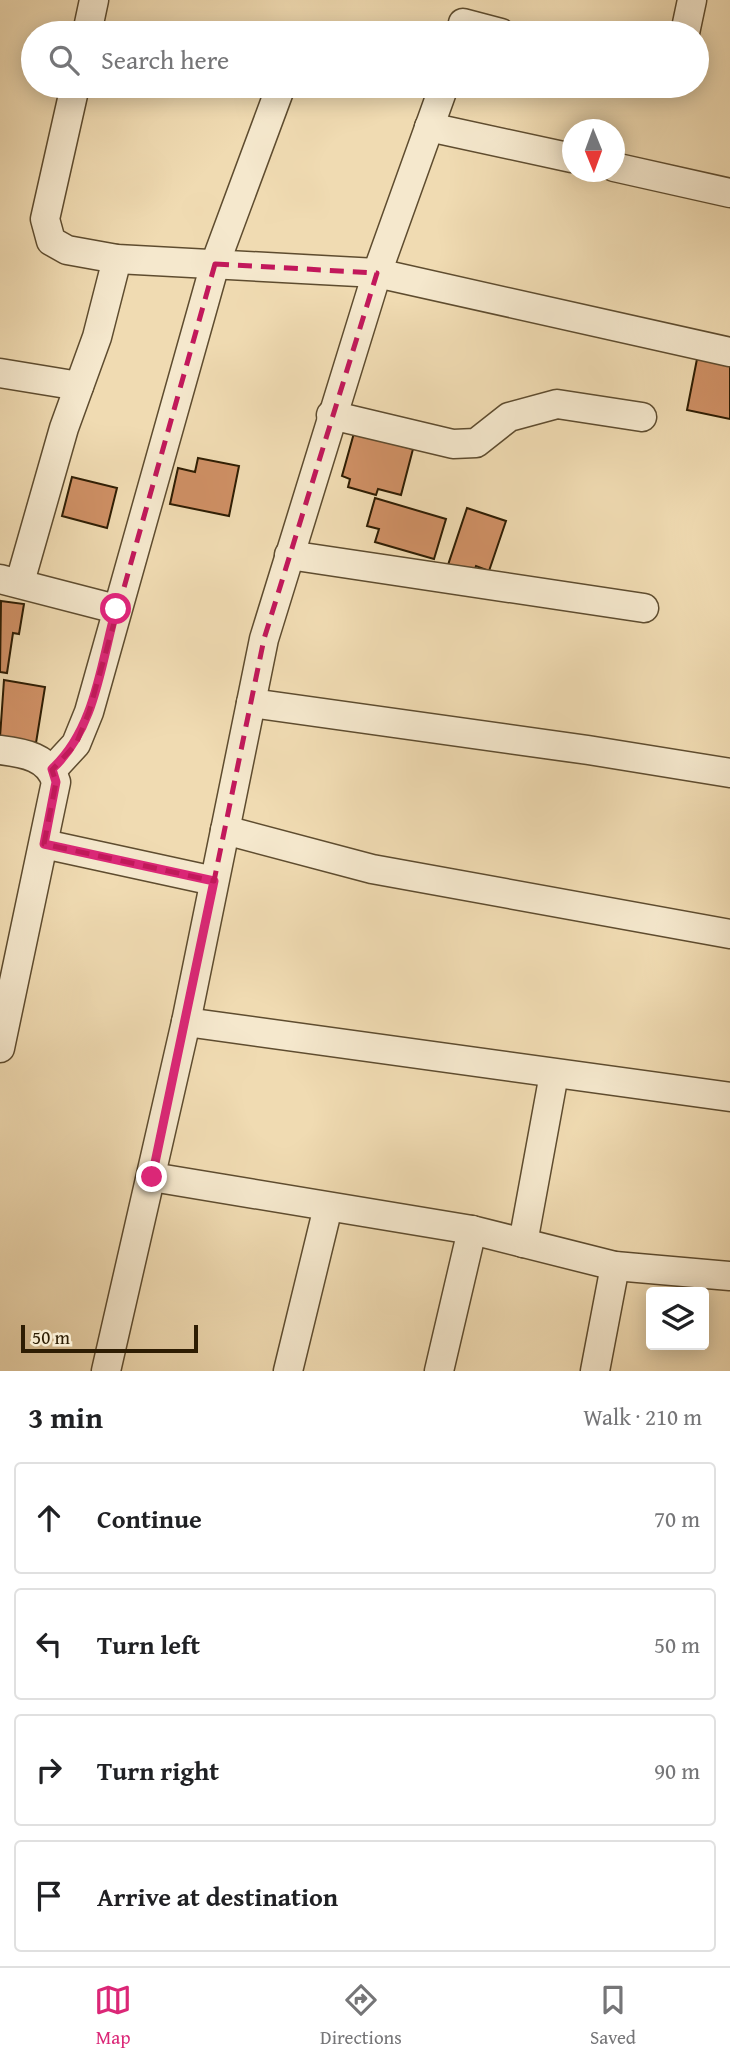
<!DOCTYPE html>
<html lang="en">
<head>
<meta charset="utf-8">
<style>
  :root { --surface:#fff; --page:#f2f2f2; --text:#202124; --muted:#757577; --line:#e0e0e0; --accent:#db2777 }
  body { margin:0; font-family:"Gentium Book Plus",serif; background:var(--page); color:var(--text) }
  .controls { position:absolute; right:21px; bottom:21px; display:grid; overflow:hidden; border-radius:7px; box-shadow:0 4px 18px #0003 }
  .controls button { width:63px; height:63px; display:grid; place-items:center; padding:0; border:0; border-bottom:2px solid var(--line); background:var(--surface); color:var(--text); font:35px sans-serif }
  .compass { position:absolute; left:562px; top:119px; width:63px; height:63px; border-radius:50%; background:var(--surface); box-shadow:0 4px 18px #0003; rotate:179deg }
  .scale { position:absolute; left:21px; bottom:18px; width:177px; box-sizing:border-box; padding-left:7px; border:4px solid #2e1d03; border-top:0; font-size:19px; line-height:24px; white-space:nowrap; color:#2e1d03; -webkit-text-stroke:5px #f5e8cd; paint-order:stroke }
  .stop { position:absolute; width:21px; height:21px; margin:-16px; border:5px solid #db2777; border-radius:50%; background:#fff }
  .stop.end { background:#db2777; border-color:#fff; box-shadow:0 2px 7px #0008 }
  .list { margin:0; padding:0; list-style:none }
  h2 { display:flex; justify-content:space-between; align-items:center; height:91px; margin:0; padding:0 28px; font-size:30px }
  h2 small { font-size:23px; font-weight:400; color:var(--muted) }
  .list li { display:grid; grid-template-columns:46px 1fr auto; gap:21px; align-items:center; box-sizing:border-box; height:112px; margin:0 14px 14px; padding:0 14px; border:2px solid var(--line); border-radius:7px }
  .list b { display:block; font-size:26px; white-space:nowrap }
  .list em { font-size:23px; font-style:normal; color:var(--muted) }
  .icon { flex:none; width:38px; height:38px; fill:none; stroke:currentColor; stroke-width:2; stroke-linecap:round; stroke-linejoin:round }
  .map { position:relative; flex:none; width:730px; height:1371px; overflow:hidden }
  .search { position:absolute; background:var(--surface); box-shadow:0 4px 18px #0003; left:21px; right:21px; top:21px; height:77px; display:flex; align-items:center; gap:18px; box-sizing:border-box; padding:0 24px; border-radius:38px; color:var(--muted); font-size:26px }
  .sheet { height:595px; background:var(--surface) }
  nav { display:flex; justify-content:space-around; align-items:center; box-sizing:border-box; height:98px; border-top:2px solid var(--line); background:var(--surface); font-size:19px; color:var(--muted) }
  nav a { display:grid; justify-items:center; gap:4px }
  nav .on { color:var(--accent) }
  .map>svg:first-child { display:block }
</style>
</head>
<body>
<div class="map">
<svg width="730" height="1371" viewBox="0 0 730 1371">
  <rect width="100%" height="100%" fill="#f0dbb2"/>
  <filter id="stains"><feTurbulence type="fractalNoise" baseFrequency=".00286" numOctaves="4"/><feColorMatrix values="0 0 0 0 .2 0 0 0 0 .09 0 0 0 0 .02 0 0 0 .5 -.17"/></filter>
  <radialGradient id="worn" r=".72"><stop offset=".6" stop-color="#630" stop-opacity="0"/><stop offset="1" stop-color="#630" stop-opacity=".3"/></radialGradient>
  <!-- building -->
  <g fill="#cf9065" stroke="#2e1d03" stroke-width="2">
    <path d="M697,359L730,365V419L687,410Z"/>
    <path d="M354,433L413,449L401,495L378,489L376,495L348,487L350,479L342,476Z"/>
    <path d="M198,458L239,466L229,516L170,504L178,468L195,472Z"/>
    <path d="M72,477L117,488L107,528L62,516Z"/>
    <path d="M375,498L446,519L434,559L375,542L379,529L367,526Z"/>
    <path d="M467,508L506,521L489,571L476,566L473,574L448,565Z"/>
    <path d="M1,601L24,604L19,634L13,633L7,673L0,672Z"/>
    <path d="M4,680L45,687L36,743L0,737Z"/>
  </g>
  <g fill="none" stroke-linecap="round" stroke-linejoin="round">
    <!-- street casing -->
    <g stroke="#5e4c2f" stroke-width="31">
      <g id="street">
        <path d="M463,23L501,33"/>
        <path d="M87,33L94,0"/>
        <path d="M685,33L692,0"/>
        <path d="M75,86L45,219L51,241L67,250L117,259L377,273L730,352"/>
        <path d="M429,127L572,158"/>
        <path d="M614,167L730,193"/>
        <path d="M0,373L79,386"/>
        <path d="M331,415L453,444L476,443L509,417L557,404L642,417"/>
        <path d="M289,555L644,608"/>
        <path d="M0,579L116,609"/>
        <path d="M20,582L64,428L97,337L117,259"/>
        <path d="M251,703L588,750L730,773"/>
        <path d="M0,750C24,753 49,757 56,782L0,1048"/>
        <path d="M52,770L76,744L89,712L215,264L281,86"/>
        <path d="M225,830L372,869L730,934"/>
        <path d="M44,844L214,881"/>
        <path d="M186,1022L730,1097"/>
        <path d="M152,1177L472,1230L615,1266L730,1276"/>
        <path d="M523,1243L554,1074"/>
        <path d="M106,1371L186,1022L264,639L377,273L444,86"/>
        <path d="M288,1371L328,1207"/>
        <path d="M439,1371L472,1230"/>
        <path d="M595,1371L615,1266"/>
      </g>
    </g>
    <!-- street -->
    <use href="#street" stroke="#f5e8cd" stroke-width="28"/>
  </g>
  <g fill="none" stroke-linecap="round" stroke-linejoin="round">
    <!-- route -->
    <path stroke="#db2777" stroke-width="9" d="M116,609C101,663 95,730 52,769L56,782L44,844L214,881L152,1177"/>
  </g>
  <!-- marked area -->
  <path fill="none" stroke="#c2185b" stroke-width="5" stroke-dasharray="14 9" stroke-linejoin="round" d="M215,264L377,273L264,639L214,881L44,844L56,782L52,770L76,744L89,712Z"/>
  <rect width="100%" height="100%" filter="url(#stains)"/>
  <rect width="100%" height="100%" fill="url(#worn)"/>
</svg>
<div class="controls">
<button><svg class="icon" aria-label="layers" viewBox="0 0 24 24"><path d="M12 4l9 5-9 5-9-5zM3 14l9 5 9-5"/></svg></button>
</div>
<svg class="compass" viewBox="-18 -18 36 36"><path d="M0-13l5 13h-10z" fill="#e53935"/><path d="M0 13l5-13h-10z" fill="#757577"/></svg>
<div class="scale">50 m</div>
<div class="stop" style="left:116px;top:609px"></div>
<div class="stop end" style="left:152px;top:1177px"></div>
<div class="search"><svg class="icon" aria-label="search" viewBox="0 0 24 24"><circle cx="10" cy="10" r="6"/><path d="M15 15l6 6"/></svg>Search here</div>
</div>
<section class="sheet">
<h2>3 min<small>Walk · 210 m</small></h2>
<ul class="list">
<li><svg class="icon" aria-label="ahead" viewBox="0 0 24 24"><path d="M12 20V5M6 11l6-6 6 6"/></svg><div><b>Continue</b></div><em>70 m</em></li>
<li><svg class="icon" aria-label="left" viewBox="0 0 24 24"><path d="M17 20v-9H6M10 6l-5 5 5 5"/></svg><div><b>Turn left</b></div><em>50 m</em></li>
<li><svg class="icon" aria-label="right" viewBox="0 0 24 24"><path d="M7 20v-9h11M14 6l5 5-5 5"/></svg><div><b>Turn right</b></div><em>90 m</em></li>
<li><svg class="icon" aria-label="arrive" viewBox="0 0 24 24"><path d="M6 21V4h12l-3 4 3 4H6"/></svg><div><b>Arrive at destination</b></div></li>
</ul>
</section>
<nav>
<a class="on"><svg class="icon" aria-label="map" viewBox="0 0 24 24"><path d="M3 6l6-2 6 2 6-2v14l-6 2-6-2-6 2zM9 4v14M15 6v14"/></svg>Map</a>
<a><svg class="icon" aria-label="directions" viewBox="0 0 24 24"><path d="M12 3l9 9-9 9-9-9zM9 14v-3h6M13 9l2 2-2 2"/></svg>Directions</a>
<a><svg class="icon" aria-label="saved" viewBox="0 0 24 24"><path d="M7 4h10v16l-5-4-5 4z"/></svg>Saved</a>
</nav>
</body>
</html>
